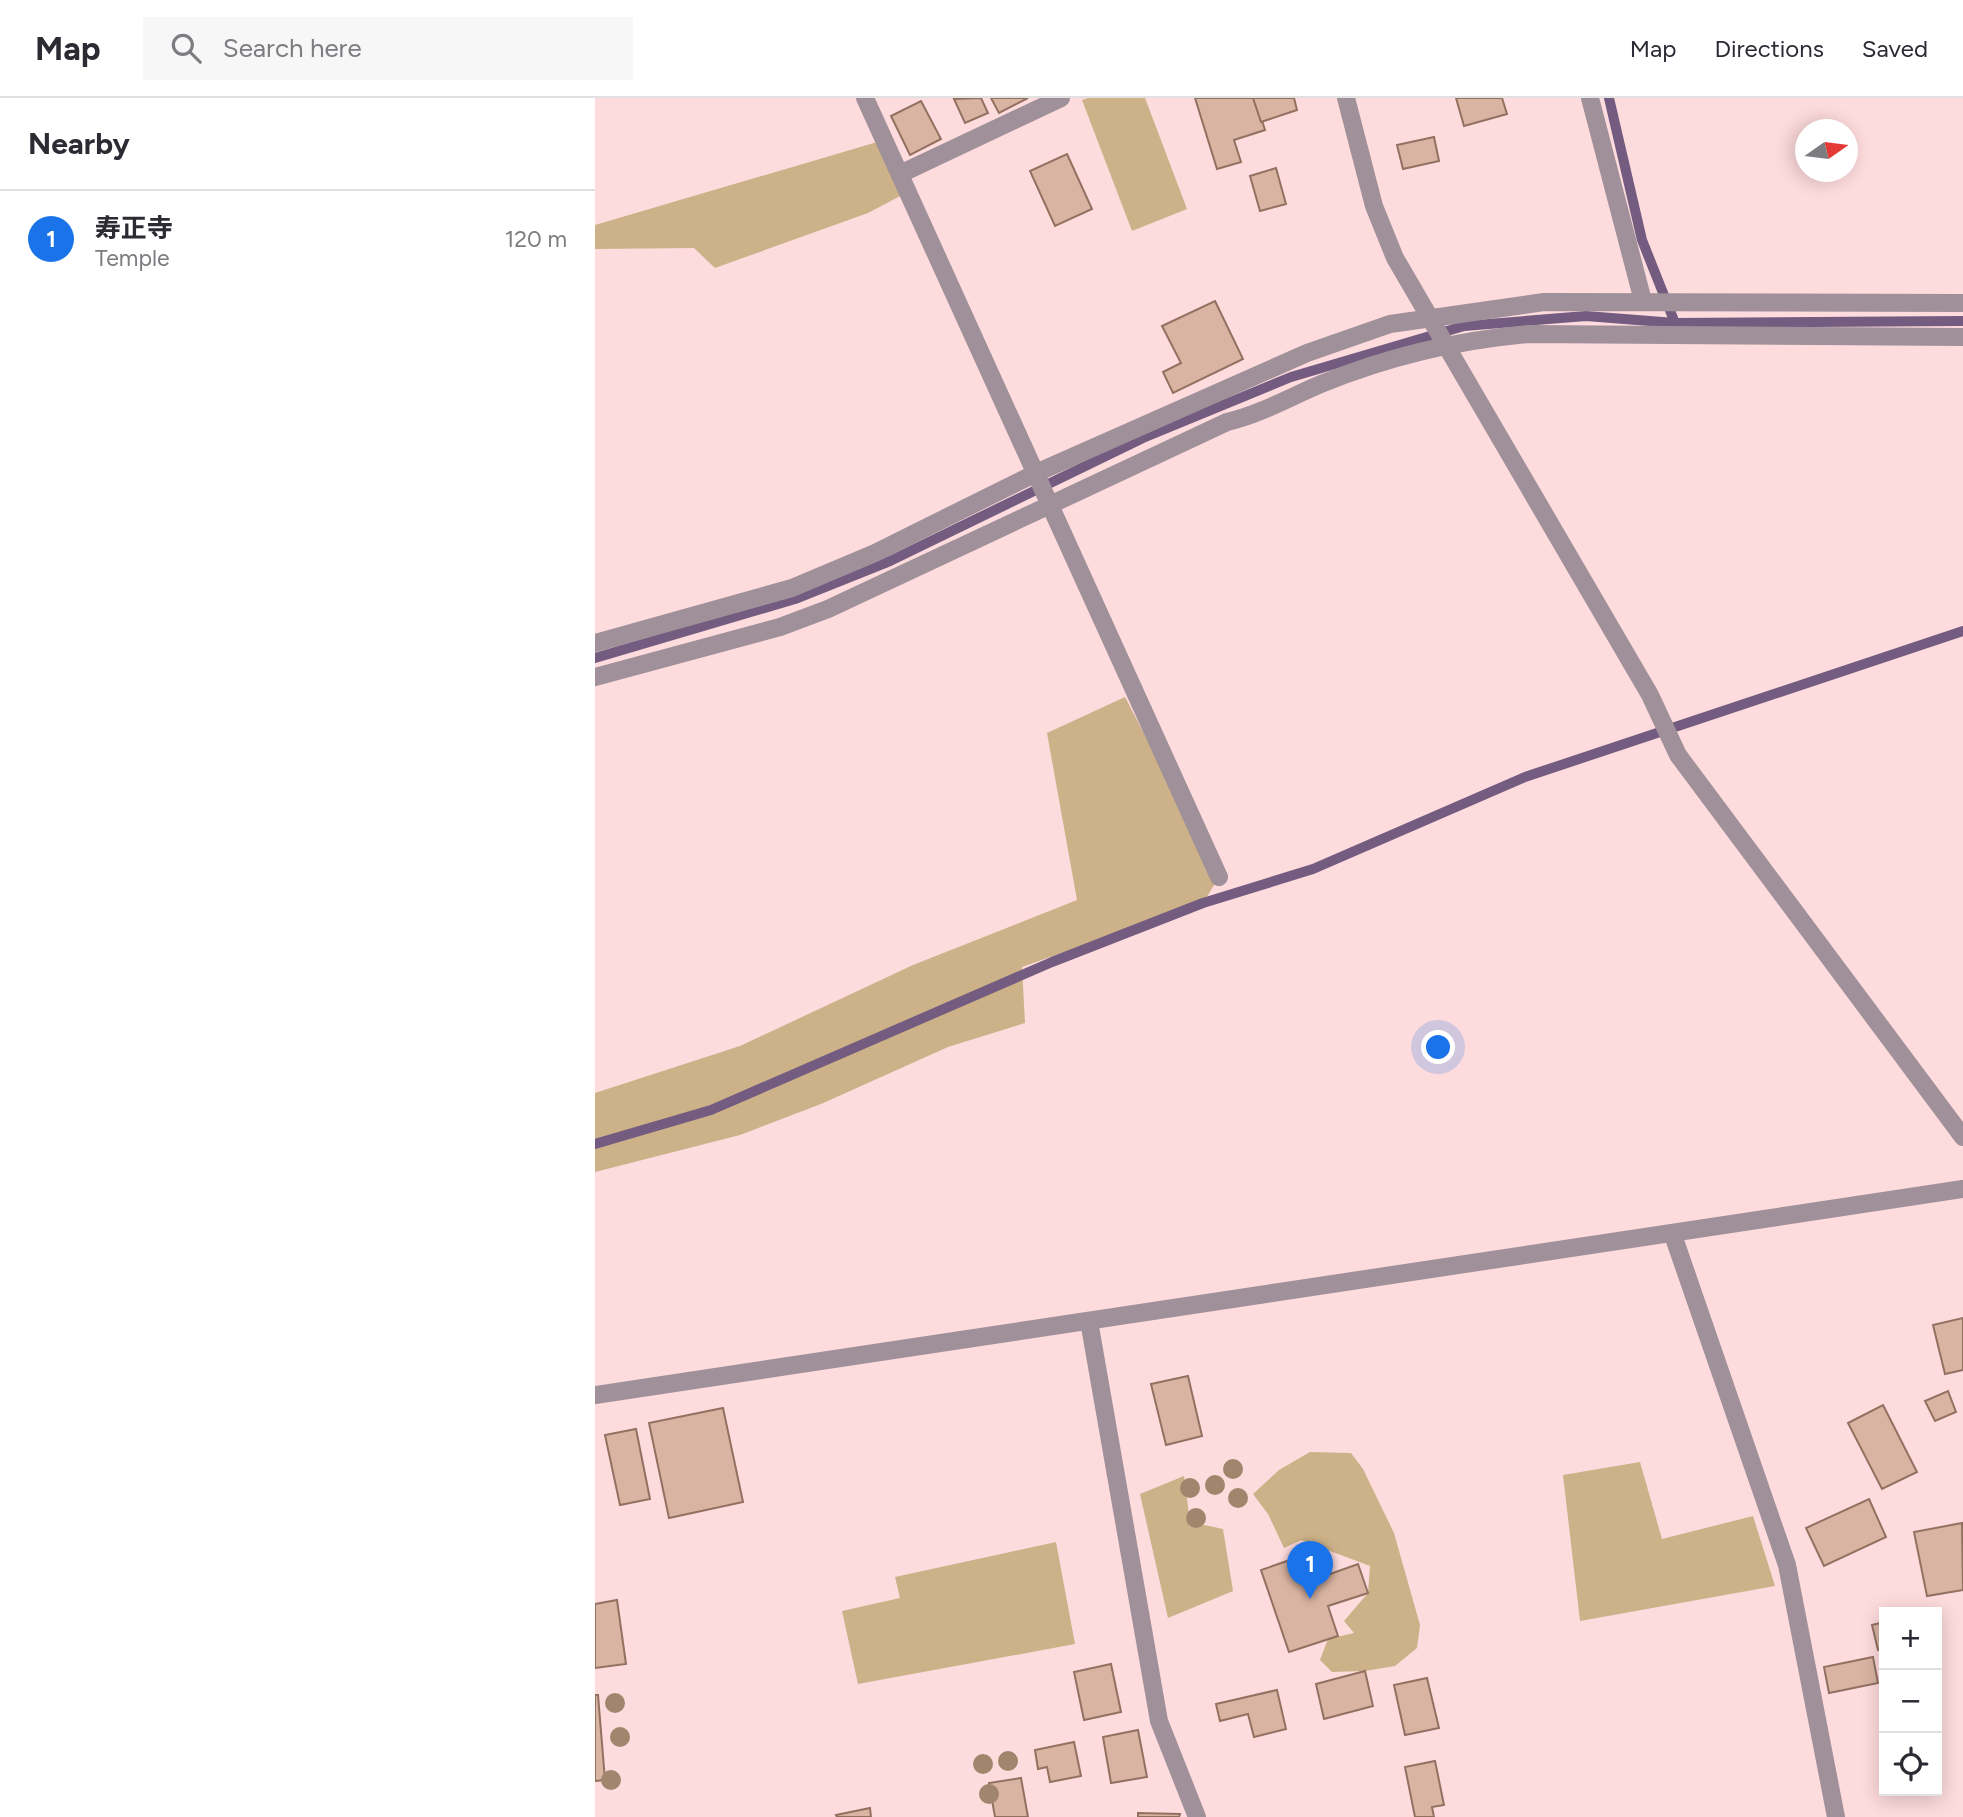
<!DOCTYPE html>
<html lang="en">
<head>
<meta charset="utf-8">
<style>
  :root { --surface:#fff; --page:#f7f7f7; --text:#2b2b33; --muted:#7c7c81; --line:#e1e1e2; --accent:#1a73e8 }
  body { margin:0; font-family:Figtree,"Noto Sans JP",sans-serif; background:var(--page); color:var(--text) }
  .controls { position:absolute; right:21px; bottom:21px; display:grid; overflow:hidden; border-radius:0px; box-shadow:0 4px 18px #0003 }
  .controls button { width:63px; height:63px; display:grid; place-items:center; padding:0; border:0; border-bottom:2px solid var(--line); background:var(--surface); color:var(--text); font:35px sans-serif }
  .compass { position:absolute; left:1200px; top:21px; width:63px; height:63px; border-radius:50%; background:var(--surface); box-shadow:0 4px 18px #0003; rotate:76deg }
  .you { position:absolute; left:844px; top:950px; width:24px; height:24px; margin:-18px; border:5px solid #fff; border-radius:50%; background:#1a73e8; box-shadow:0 0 0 10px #1a73e833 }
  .badge { display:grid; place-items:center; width:46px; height:46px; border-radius:50%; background:var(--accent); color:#fff; font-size:23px; font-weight:700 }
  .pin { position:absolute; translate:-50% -58px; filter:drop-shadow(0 2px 4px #0008) }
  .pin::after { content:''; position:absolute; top:37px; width:24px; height:21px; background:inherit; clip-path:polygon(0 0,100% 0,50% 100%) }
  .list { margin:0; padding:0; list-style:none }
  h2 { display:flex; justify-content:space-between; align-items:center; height:91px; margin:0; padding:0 28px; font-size:30px }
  h2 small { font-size:23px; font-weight:400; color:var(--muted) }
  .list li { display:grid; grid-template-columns:46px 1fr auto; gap:21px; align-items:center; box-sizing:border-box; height:98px; padding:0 28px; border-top:2px solid var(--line) }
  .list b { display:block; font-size:26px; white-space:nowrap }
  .list p { margin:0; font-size:23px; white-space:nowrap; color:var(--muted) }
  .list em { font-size:23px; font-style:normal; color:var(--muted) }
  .icon { flex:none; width:38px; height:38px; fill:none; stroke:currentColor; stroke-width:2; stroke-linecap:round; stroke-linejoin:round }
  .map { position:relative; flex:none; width:1368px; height:1719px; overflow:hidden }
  header { display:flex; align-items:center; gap:42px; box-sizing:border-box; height:98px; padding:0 35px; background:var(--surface); border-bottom:2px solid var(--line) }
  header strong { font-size:33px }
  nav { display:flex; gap:38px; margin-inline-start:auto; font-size:24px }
  .search { width:490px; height:63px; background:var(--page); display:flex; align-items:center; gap:18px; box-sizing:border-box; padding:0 24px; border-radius:0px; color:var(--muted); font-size:26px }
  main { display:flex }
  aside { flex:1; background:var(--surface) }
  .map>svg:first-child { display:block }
</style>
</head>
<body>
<header>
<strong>Map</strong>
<div class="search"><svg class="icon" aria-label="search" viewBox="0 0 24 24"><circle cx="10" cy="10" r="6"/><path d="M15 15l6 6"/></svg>Search here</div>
<nav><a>Map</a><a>Directions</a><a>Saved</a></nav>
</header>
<main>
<aside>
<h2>Nearby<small></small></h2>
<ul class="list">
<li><span class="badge">1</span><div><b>寿正寺</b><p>Temple</p></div><em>120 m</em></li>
</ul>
</aside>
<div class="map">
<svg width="1368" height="1719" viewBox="0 0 1368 1719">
  <rect width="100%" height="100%" fill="#fedbdd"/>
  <!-- green -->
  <g fill="#cdb289">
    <path d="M493,0H550L592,111L537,133L487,2Z"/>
    <path d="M289,42L313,94L273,115L120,170L99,150L0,151V127Z"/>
    <path d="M530,599L624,779L608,805L427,869L430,925L353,949L226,1006L145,1037L0,1074V995L145,948L318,867L482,802L452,635Z"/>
    <path d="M715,1354L756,1355L768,1371L799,1435L825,1527L822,1550L800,1568L770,1573L737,1574L725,1562L733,1541L759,1535L749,1523L773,1495L775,1468L706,1442L689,1450L673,1416L658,1396L684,1372Z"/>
    <path d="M1045,1364L1067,1441L1158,1418L1180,1488L985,1523L968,1377Z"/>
    <path d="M589,1378L595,1424L628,1431L638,1493L573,1520L545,1396Z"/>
    <path d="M461,1444L480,1546L263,1586L247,1513L305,1500L300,1479Z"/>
  </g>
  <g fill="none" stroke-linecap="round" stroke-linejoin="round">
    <!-- stream -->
    <g stroke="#735c80" stroke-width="10">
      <path d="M1014,0L1047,142L1080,225"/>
      <path d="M0,560L200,501L295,463L548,340L696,279L869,228L991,218L1080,225L1368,223"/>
      <path d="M0,1046L116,1012L457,864L608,805L718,771L930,679L1368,533"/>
    </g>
  </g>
  <!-- building -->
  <g fill="#d9b4a3" stroke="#937161" stroke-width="2">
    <path d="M386,0L393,15L370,25L359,1Z"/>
    <path d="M396,0H433L404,15Z"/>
    <path d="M600,0H660L670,32L639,42L646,64L622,71Z"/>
    <path d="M658,0H699L702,12L666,24Z"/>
    <path d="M861,0H907L912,16L869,28Z"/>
    <path d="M326,3L346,41L315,57L296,18Z"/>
    <path d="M839,39L844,63L808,71L802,47Z"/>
    <path d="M472,56L497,111L460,128L435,73Z"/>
    <path d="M681,70L691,106L665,113L655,78Z"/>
    <path d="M620,203L648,261L578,295L568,274L586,265L567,228Z"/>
    <path d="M1368,1220V1272L1350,1276L1338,1227Z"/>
    <path d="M593,1278L607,1338L571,1347L556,1286Z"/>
    <path d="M1353,1293L1361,1314L1340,1323L1330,1303Z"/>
    <path d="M1288,1307L1322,1374L1287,1391L1253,1325Z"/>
    <path d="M128,1310L148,1404L74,1420L54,1325Z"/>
    <path d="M41,1331L55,1401L25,1407L10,1337Z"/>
    <path d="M1274,1401L1291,1439L1229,1468L1211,1430Z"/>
    <path d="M1367,1425L1368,1492L1332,1498L1319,1434Z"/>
    <path d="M715,1455L724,1480L763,1466L773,1495L733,1508L743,1538L694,1554L666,1472Z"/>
    <path d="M22,1502L31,1566L0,1570V1506Z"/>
    <path d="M1289,1524V1550L1283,1552L1277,1527Z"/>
    <path d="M1278,1559L1283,1585L1234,1595L1229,1569Z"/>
    <path d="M516,1566L526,1614L489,1622L479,1574Z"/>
    <path d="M770,1573L778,1608L729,1621L721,1586Z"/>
    <path d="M832,1580L844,1630L810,1637L799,1587Z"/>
    <path d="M682,1592L691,1631L659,1639L653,1616L625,1623L621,1606Z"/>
    <path d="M0,1597H3L10,1682L0,1683Z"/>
    <path d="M543,1632L552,1679L516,1685L508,1639Z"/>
    <path d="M479,1644L486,1678L455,1684L452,1669L443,1671L440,1652Z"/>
    <path d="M840,1663L849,1707L837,1709L839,1719H820L810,1669Z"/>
    <path d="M426,1680L433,1719H400L394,1685Z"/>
    <path d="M275,1710L276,1719H242L241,1717Z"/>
    <path d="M543,1715L585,1716L584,1719H543Z"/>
  </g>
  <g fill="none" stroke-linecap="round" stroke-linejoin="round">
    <!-- street -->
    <g stroke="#9f9099" stroke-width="18">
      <path d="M270,0L624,779"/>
      <path d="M751,0L779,108L800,160L1055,597L1083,657L1368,1039"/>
      <path d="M995,0L1048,203"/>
      <path d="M305,76L466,0"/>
      <path d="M0,545L197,490L280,455L441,375L712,255L795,226L949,204L1368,205"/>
      <path d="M0,579L185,529L233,511L632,324C666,316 695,299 726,286C792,259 864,242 934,236L1368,239"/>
      <path d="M1078,1137L1192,1467L1241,1719"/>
      <path d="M494,1223L564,1623L602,1719"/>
      <path d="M0,1297L1368,1091"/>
    </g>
  </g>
  <!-- trees -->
  <g fill="#a2856d">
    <circle cx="638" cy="1371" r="10"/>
    <circle cx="620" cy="1387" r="10"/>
    <circle cx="595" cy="1390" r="10"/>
    <circle cx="643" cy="1400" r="10"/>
    <circle cx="601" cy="1420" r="10"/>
    <circle cx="20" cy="1605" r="10"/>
    <circle cx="25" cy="1639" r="10"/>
    <circle cx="413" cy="1663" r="10"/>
    <circle cx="388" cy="1666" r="10"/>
    <circle cx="16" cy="1682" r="10"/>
    <circle cx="394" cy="1696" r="10"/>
  </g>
</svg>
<div class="controls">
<button>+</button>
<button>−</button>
<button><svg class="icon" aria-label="locate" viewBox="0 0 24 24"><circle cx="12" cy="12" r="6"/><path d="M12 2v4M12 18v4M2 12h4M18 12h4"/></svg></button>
</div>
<svg class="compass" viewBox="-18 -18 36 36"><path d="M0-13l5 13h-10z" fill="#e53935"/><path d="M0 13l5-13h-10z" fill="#7c7c81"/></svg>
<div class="you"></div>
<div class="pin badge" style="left:715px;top:1501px">1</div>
</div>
</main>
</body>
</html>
